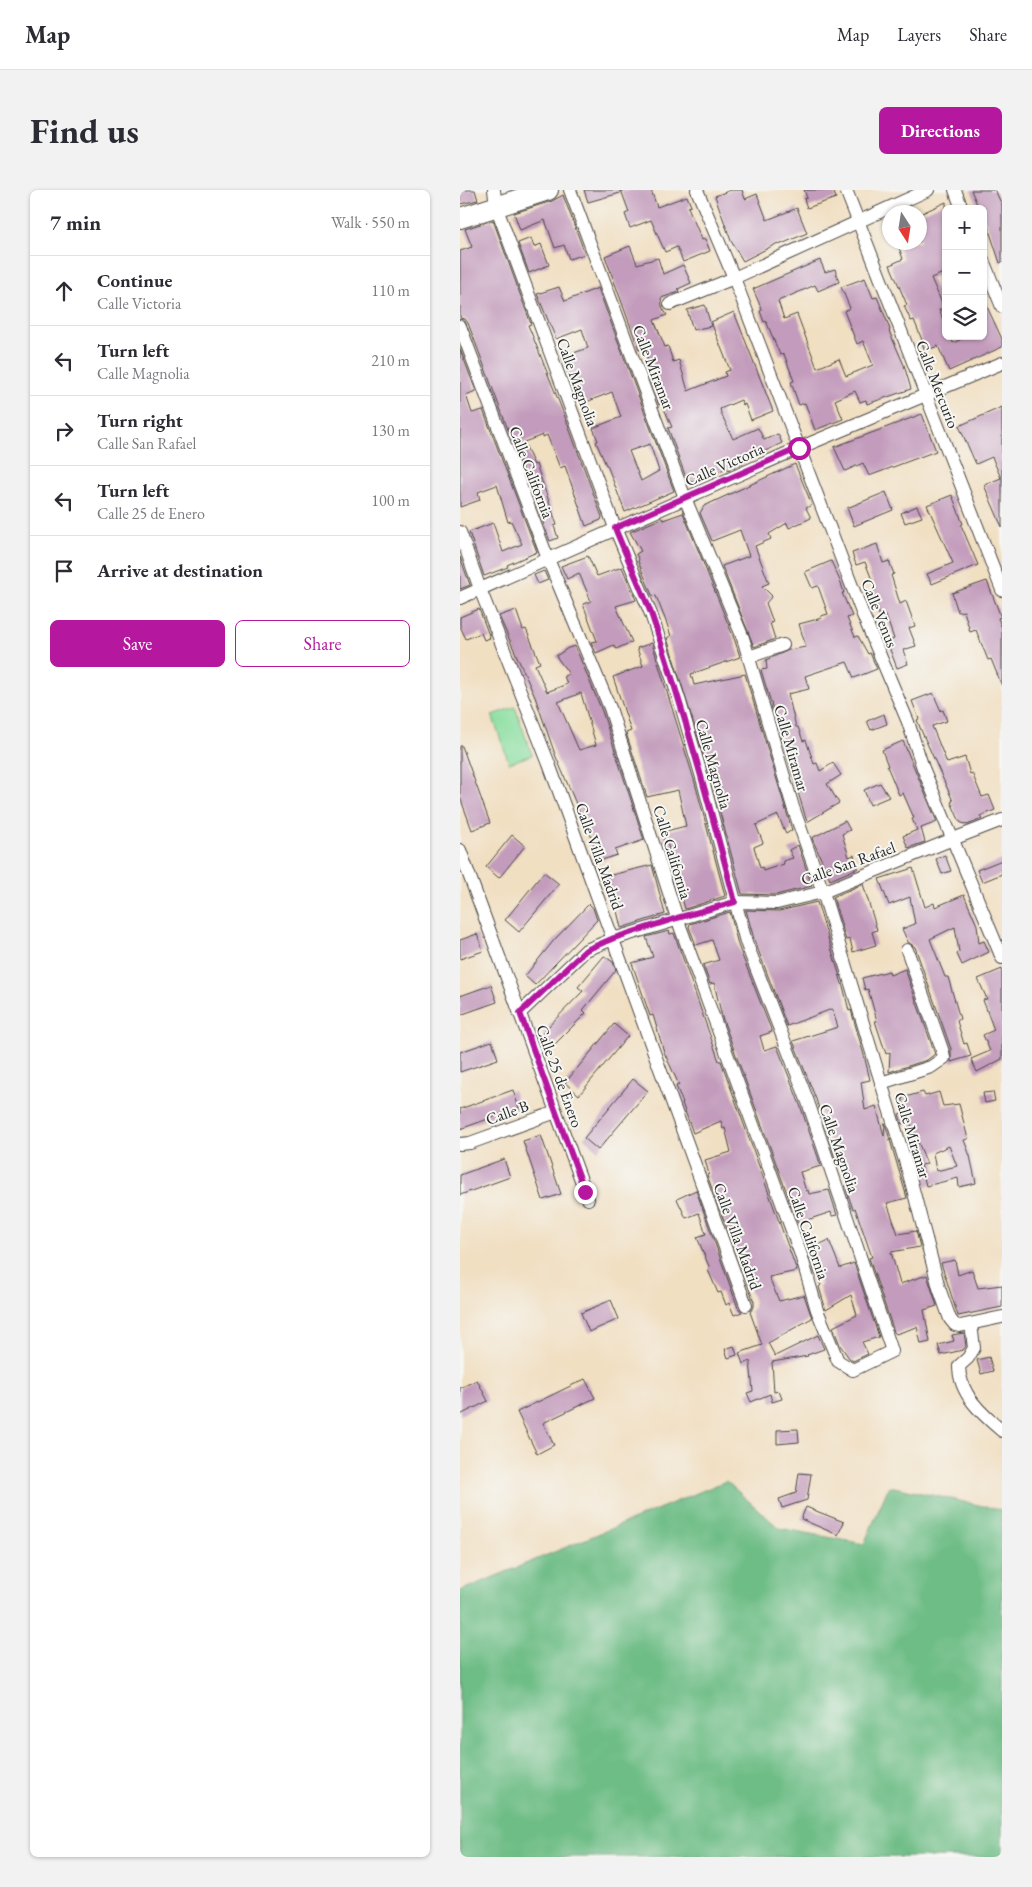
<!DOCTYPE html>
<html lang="en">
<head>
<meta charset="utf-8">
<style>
  :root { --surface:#fff; --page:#f2f2f3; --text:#2b2b33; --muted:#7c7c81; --line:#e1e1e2; --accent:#b5179e }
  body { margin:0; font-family:"EB Garamond",serif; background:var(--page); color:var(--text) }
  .controls { position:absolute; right:15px; top:15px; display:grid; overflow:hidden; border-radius:8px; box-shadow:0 1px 4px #0004 }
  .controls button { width:45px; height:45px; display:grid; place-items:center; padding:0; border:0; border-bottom:1px solid var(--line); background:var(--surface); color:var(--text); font:25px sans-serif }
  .compass { position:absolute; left:422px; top:15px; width:45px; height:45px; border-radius:50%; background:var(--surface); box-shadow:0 1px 4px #0004; rotate:168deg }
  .stop { position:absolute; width:15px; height:15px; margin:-11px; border:4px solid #b5179e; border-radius:50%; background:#fff }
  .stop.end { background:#b5179e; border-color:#fff; box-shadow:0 1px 5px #0008 }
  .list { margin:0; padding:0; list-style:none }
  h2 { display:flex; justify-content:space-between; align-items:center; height:65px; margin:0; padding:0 20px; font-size:21px }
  h2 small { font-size:16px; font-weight:400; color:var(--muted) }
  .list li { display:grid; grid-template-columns:32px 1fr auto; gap:15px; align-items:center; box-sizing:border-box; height:70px; padding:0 20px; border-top:1px solid var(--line) }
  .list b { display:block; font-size:19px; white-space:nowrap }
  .list p { margin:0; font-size:16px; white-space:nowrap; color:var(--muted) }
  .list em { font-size:16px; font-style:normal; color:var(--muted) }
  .actions { display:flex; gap:10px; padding:15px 20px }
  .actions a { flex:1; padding:11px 0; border:1px solid var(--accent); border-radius:8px; text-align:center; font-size:18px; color:var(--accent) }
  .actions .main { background:var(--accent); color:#fff }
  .icon { flex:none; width:28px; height:28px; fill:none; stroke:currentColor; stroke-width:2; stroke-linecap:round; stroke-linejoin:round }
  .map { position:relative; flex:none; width:542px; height:1667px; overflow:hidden; border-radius:8px }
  header { display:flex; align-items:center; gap:30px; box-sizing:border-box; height:70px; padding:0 25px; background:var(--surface); border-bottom:1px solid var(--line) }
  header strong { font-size:24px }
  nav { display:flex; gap:28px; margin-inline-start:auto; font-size:18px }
  .intro { display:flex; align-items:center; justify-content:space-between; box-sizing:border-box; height:120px; padding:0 30px }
  h1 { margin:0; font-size:35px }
  .button { padding:12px 22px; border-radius:8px; background:var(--accent); color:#fff; font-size:18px; font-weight:700 }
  main { display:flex; gap:30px; padding:0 30px }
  aside { flex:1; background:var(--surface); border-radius:8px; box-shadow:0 1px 4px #0004 }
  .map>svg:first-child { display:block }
</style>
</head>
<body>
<header>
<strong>Map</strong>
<nav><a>Map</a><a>Layers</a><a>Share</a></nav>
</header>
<div class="intro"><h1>Find us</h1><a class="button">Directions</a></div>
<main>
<aside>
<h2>7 min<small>Walk · 550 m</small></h2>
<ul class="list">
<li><svg class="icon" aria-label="ahead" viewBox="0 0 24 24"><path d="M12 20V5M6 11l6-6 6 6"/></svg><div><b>Continue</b><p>Calle Victoria</p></div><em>110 m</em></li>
<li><svg class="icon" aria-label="left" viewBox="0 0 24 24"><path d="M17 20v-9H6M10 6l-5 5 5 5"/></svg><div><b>Turn left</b><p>Calle Magnolia</p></div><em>210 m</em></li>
<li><svg class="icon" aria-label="right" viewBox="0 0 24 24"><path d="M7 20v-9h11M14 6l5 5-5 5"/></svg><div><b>Turn right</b><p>Calle San Rafael</p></div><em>130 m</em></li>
<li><svg class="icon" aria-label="left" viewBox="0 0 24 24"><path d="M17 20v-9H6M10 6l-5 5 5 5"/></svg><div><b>Turn left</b><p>Calle 25 de Enero</p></div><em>100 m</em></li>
<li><svg class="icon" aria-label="arrive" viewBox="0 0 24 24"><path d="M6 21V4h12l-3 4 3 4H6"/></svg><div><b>Arrive at destination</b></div></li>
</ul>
<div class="actions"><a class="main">Save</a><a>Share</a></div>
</aside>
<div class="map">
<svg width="542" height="1667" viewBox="0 0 542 1667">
  <rect width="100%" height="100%" fill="#f6f6f2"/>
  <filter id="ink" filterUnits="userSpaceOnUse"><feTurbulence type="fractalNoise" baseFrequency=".02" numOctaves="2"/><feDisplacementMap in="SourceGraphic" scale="10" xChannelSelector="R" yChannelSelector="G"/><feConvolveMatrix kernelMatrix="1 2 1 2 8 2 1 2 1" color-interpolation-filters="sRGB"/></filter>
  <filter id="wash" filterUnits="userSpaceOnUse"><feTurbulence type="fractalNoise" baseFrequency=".0096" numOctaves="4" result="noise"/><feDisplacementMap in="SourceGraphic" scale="20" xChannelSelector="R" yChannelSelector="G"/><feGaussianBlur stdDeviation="1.12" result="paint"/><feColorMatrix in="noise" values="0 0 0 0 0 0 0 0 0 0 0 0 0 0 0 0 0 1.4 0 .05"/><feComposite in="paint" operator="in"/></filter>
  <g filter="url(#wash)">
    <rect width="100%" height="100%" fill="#f1dfc2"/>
    <!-- green -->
    <path fill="#89de9f" stroke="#5a8465" d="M55,517L72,565L49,573L32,525Z"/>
    <!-- forest -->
    <path fill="#6ebd86" stroke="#4c7458" d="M266,1291L319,1338L404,1354L429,1296L542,1320V1667H0V1401Z"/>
    <g id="blocks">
      <!-- building -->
      <g fill="#c39bbc" fill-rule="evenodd">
        <path d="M0,0H15L18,10L0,14Z"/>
        <path d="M124,0H160V3L128,12Z"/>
        <path d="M161,0H191L197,17L227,6L231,16L228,17L242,50L245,49L250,61L223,72L217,57L205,62L191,30L170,38L165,24L169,22Z"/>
        <path d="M271,0H282L285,9L297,4L307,30L337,18L347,43L319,55L318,53L283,71L271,51L255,6Z"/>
        <path d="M344,0H373L376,8L347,18L344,9L347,8Z"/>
        <path d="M511,0H535L542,15V72L540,73L527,34L523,28V19H519Z"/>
        <path d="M103,5L125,64L109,69L104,55L95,58L85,30L60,40L54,23L92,11Z"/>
        <path d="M486,12V82L471,88L484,118L479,120L486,136V146H491L493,153L508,146H523V108L542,149V157L489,181L478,156L465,161L461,150H462L454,130L451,131L444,116L447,115L430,75L443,69L437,52H460V24Z"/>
        <path d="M33,30L71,134L68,135L73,147L105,227L142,327L141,330L126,336L105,276L100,278L87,245L83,247V245L64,252L74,275L76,274L97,335L94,336L98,348L90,351L8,133L5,129L0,128V61L12,57L5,39Z"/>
        <path d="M71,48L74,57L81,54L89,75L69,83L58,53Z"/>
        <path d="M170,56L177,74L198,68L203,84L223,75L231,93L218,99L219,102L201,108L202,117L207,125L194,130L205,157L208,156L213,172L219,170L228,201L266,186L265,182L270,180L251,132L274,122L313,221L291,230L285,214L283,215L281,210L260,219L261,223L273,249L298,238L304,250L318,244L322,253L282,272L283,274L268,280L267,278L228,293L208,238L212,237L202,214L199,215L186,180L191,179L184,158L179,160L145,66Z"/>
        <path d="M360,70L365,82L375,79L379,92L358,101L355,95L318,111L324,129L337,124L357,178L379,169L386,186L413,175L403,151L397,154L384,121L390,118L381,97L405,88L413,108L417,107L427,131L430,140L429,141L444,175L451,199L407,214L406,210L400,212L395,201L375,210L383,229L355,240L345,213L339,215L331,192L334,191L324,164L320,165L306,131L304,132L300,121L302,120L293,99Z"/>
        <path d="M99,97L105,111L138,98L214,301L165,322L147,275H146L136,252L138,251L133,238L161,227L152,202L121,214L102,167L128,158L122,139L96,149L77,104ZM190,254L199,281L181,291L169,261Z"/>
        <path d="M245,115L251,136L233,140L227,120Z"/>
        <path d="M0,159L16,201L6,205L12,223L23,220L77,362L47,375L48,377L24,386L9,342L33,333L43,362L62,354L51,331L48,332L37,295L18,302L20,310L0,317Z"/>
        <path d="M542,217V337L524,295L541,288L532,267L516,274L499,236Z"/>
        <path d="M462,224L476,261L409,286L403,273L385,281L374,257Z"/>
        <path d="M335,274L352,315L346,318L351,328L329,338L327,333L309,344L311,349L295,356L309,393L302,396L312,406L306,413L313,432L310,433L315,449L294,457L262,376L289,366L280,340L252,351L240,323L244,316Z"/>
        <path d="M426,302L433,320L394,336L387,318Z"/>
        <path d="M492,305L503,334L501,335L518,375L472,394L467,384L493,373L467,315Z"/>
        <path d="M457,316L462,327L445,333L441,323Z"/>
        <path d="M223,323L275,451L280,467L231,484L234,495L285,484L332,640L326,644L318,625L296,635L303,653L294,657L300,678L302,677L303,681L324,674L323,671L333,668L329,660L338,655L352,696L316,705L282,704L251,589L207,448L211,446L207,434L196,406L192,405L178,371L179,370L176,364L181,361L170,342L202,328L203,330Z"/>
        <path d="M417,354L423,373L429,371L434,384L431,385L440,414L446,411L455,436L449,438L456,456L443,460L448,474L437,478L427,452L434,449L426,426L420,428L413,401L416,400L405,372L396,375L392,363Z"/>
        <path d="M128,366L137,386L162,377L176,410L156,416L172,452L156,459L154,455L136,463L131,452L137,451L123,414L131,411L119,383L107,389L101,376Z"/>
        <path d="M0,367L10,395L0,399Z"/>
        <path d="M371,371L381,393L384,403H382L392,426L387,428L395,447L398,446L408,464L410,463L417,479L394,488L387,472L345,486L349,499L328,504L336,537H338L343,551L346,550L354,574L357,573L360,581L373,573L381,585L367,594L379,613L347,632L301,480L307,479L306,470L329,460L346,457L339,434L362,428L361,426L368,424L358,396L352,398L345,382Z"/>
        <path d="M84,381L88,390L78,394L74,385Z"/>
        <path d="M527,391L541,427L538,428L542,438V496L531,469L528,470L516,440L510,442L504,421L498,422L492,403Z"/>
        <path d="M19,419L30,448L24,450L21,443L6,449L0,436V427Z"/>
        <path d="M56,420L63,440L66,439L80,473L75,475L87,502L107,494L104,486L109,484L96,466L108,458L115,456L142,521L184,650L155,660L157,665L139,671L130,643L129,644L96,567L75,507L39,426ZM121,503L136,555L119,560L98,512Z"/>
        <path d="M192,453L235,593L265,706L225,719L217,691H214L208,672L212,671L207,652L205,653L202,642L226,636L218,600L187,607L166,543L171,541L153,487L183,476L177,458Z"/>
        <path d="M473,503L481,521L483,520L487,531L472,536L487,573L505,567L510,584L512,583L522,607L529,605L535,620L520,626L522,629L507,635L500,632L491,612L493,611L461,540L457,530L459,529L452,511Z"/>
        <path d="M424,524L427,534L411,540L407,531Z"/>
        <path d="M443,551L477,632L461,638L465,652L448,658L443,646L457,640L452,629L454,628L443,603L439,605L427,576H428L422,560Z"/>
        <path d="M0,556H2L30,633L12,640L0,607Z"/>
        <path d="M420,593L429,607L410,615L404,600Z"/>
        <path d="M385,631L390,640L382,644L389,667L394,665L398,678L370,690L352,648Z"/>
        <path d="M52,645L65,656L39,688L26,677Z"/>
        <path d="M485,665L491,681L482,684L476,669Z"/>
        <path d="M542,670V684L522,692L517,680Z"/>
        <path d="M192,675L205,724L161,738L155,712L153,714L150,702L148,703L143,687Z"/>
        <path d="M453,678L465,717L474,713L475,717L504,705L517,735L519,753L524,751L529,762L502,775L497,764L499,762L495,737L470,749L485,787H488L500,829L497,831L504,854L507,853L511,866L491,872V859L455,757L448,752L442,739L455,734L450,707L429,715L419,689Z"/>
        <path d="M84,682L99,694L59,742L45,730Z"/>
        <path d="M403,694L417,740L412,742L416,755L393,762L390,749L386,750L373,707Z"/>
        <path d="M357,712L384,800L389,821L391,820L405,869L410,890L401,892L405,920L416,916L424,946L425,933L447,1008L427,1013L438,1044L456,1041L460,1057L431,1062L440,1094L467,1085L477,1116L464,1120L470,1152L461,1154L457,1137L436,1144L434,1142L409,1068L412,1067L395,1018L393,1019L385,996L389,995L380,969L376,971L356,909L333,851L378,837L372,819L327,836L294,749L286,720L319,721Z"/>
        <path d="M129,714L133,718L137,730L75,795L65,786L95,749Z"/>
        <path d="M270,722L278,755L312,842L300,846L304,860L317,856L340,915L361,976L340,982L346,1001L348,1000L349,1004L369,1000L377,1025L372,1026L371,1022L338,1033L262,827L254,793L250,794L243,775L259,770L252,750L236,755L229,737L230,734Z"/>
        <path d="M209,741L210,744L214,743L259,871H261L337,1081L309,1087L319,1111L344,1105L352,1128L308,1153L315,1166L358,1145L364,1159L347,1165L348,1166L312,1172L314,1202L319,1201L322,1209L312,1212L310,1204L291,1212L287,1203L293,1201L290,1171L283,1174L279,1163L302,1155L290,1122L294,1117V1112L247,985L249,984L245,970L271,962L265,938L263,939L261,931L233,943L222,913H223L216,896L219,895L204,862L193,825L190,826L172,773L193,767L186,747Z"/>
        <path d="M17,744L23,761L0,769V750Z"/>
        <path d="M144,766L153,772L156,780L123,820L126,823L94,855L82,843L123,801L118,797Z"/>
        <path d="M445,779L475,864L467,870L429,882L430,862L426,864L415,831H417L408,799L405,800L402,788L429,781L430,785Z"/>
        <path d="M542,779V869L517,882L511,869L530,861L523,845L534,840L523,810L527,809L518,789Z"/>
        <path d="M31,795L37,812L0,825V806Z"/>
        <path d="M154,834L168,846L119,905L105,893Z"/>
        <path d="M32,851L38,869L0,882V862Z"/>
        <path d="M173,889L188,901L138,960L124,948Z"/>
        <path d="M53,900L59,918L0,939V919Z"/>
        <path d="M463,902L465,906L479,902L483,916L499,914L508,949L504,950L510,966L516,993L499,997L498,988L466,996L461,975L467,974L450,932L442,934L439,924L446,921L442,908ZM489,956L497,976L476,981L473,963Z"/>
        <path d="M533,902L535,911L525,913L523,903Z"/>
        <path d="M81,945L101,1004L83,1010L63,951Z"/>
        <path d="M44,969L50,987L0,1005V985Z"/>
        <path d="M236,1000L278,1118L282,1122L274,1125L269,1113L266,1115L261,1102L258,1103L248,1080L250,1079L237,1047L246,1044L239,1023L226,1028L217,1009Z"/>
        <path d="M369,1050L380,1078L394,1073L419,1147L402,1152L408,1164L393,1171L389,1168L380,1155L373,1137L397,1125L391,1105L366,1120L359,1097L361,1095L355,1084L348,1060Z"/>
        <path d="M495,1070L498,1085L512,1080L518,1098L542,1095V1117L498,1126L481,1073Z"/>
        <path d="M151,1110L159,1129L129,1142L121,1123Z"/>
        <path d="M504,1143L506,1156L503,1160L481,1165L478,1155L494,1151L492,1145Z"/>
        <path d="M274,1156L277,1165L268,1168L265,1159Z"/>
        <path d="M529,1167L533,1181L521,1184L517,1170Z"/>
        <path d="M125,1189L135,1208L83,1233L94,1255L77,1264L57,1222Z"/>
        <path d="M17,1190L28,1211L0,1225V1198Z"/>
        <path d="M338,1239L339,1252L317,1254V1240Z"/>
        <path d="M339,1283L351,1284L347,1310L322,1318L319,1309L336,1303Z"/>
        <path d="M346,1317L384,1332L378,1345L341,1329Z"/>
      </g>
    </g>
  </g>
  <g filter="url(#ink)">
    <use href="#blocks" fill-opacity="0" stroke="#494642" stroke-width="1"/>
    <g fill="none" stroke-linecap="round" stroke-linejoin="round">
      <!-- street casing -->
      <g stroke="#494642" stroke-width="14">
        <g id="street">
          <path d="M110,0L225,308L283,448L333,617L363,702L449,984L479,1098L490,1129L495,1135L500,1136L542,1127"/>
          <path d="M237,0L274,88L403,425L448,532L463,578L542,768"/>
          <path d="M386,0L542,400"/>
          <path d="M495,0L502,19"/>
          <path d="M523,70L542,117"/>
          <path d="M210,114L274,88L468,0"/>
          <path d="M0,136L88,369L150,518L217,728L341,1065L357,1120L378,1171L393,1180L432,1161L348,912L286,752L243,591L220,512L191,424L155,338L36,16L34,0"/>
          <path d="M0,342L20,399L89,574L286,1115"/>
          <path d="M0,408L339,258L542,173"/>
          <path d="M289,467L323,455"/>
          <path d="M0,660L128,1009"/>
          <path d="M60,823L126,760L153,749L275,712L317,713L363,702L493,649L542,630"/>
          <path d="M421,893L471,877L484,868L483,862L447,760"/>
          <path d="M0,954L10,953L96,922"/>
          <path d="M511,1134L514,1158L508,1168L499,1176C499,1204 522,1224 542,1241"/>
        </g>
      </g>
      <!-- primary casing -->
      <g stroke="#494642" stroke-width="22">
        <path id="primary" d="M0,28L88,0"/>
      </g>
      <!-- street -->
      <use href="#street" stroke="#fff" stroke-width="12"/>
      <!-- primary -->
      <use href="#primary" stroke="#fff" stroke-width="20"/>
    </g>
  </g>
  <g fill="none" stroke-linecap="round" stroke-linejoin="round" filter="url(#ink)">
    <!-- route -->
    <path stroke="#b5179e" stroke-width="6" d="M125,1002L60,823L126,760L154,748L217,728L275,712C250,616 224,520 192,426C181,397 167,368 155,338L339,258"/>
  </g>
  <g text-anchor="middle" stroke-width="4" stroke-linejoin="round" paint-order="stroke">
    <!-- street labels -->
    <g font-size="16" fill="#2b2b2b" stroke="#f6f6f2">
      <text transform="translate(194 177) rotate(69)" y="6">Calle Miramar</text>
      <text transform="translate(118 192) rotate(70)" y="6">Calle Magnolia</text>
      <text transform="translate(478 194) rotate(69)" y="6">Calle Mercurio</text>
      <text transform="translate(264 274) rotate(-24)" y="6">Calle Victoria</text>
      <text transform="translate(72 282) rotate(69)" y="6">Calle California</text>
      <text transform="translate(420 423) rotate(68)" y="6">Calle Venus</text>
      <text transform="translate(332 558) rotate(74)" y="6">Calle Miramar</text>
      <text transform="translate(254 574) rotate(74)" y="6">Calle Magnolia</text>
      <text transform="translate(213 662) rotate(73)" y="6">Calle California</text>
      <text transform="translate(140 666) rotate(70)" y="6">Calle Villa Madrid</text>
      <text transform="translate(388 673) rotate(-20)" y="6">Calle San Rafael</text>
      <text transform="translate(100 886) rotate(70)" y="6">Calle 25 de Enero</text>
      <text transform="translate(47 922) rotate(-20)" y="6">Calle B</text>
      <text transform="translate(453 945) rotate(73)" y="6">Calle Miramar</text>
      <text transform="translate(380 958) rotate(71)" y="6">Calle Magnolia</text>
      <text transform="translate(349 1043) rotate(71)" y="6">Calle California</text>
      <text transform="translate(278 1046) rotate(70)" y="6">Calle Villa Madrid</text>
    </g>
  </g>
</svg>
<div class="controls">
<button>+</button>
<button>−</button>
<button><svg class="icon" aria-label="layers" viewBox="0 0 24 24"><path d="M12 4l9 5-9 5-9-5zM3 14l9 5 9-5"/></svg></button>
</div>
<svg class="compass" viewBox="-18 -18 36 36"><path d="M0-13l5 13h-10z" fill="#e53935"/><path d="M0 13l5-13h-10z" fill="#7c7c81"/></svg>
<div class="stop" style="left:339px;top:258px"></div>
<div class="stop end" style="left:125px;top:1002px"></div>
</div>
</main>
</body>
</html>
